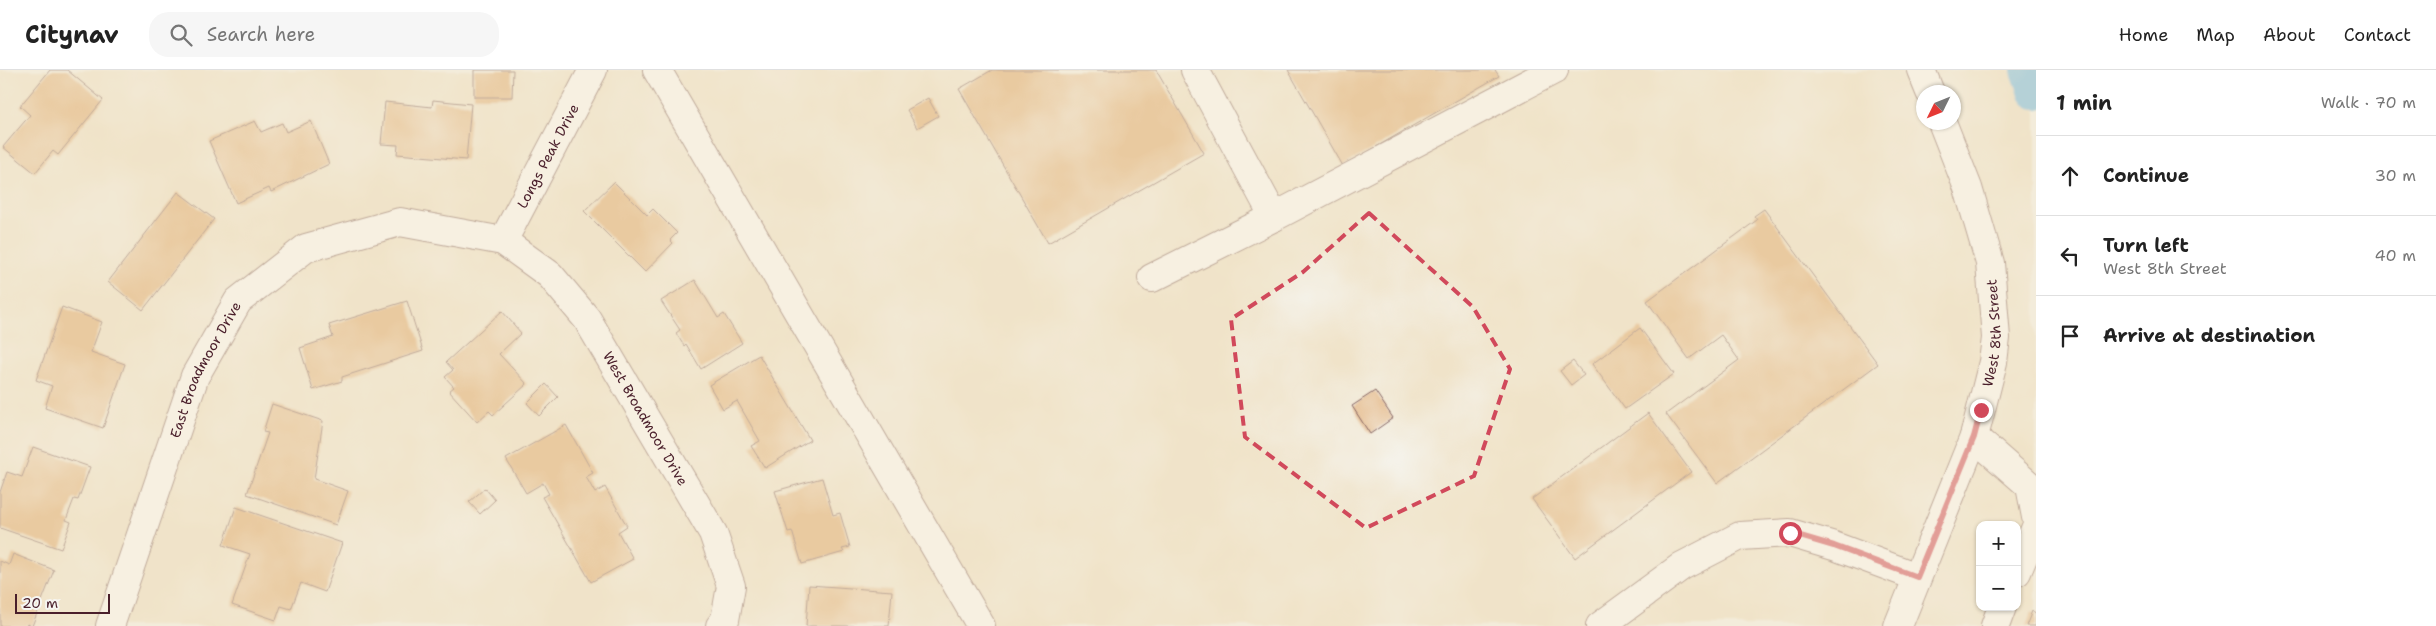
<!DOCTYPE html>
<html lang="en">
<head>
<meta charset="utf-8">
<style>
  :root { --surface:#fff; --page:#f6f6f6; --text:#222; --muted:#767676; --line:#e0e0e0 }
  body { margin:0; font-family:"Shantell Sans",sans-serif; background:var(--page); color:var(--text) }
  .controls { position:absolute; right:15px; bottom:15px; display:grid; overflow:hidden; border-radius:10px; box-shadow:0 1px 4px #0004 }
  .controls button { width:45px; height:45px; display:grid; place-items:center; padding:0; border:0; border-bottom:1px solid var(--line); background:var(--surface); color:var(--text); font:25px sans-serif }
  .compass { position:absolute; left:1916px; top:15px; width:45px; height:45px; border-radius:50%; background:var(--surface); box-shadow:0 1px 4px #0004; rotate:227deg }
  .scale { position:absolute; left:15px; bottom:12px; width:95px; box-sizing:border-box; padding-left:5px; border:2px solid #4a1f2b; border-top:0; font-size:14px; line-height:18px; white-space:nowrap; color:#4a1f2b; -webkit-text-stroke:4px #f6f6f2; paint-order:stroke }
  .stop { position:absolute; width:15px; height:15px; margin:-11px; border:4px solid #d1495b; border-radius:50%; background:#fff }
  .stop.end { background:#d1495b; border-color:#fff; box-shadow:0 1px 5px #0008 }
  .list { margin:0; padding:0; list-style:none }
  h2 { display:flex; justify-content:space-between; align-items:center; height:65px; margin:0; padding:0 20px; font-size:21px }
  h2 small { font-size:16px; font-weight:400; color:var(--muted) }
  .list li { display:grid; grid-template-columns:32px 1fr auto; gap:15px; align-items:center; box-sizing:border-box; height:80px; padding:0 20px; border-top:1px solid var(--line) }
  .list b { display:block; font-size:19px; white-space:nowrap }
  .list p { margin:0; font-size:16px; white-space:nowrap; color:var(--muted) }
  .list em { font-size:16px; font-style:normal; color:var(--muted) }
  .icon { flex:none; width:28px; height:28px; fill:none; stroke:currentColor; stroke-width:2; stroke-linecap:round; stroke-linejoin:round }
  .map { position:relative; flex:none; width:2036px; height:556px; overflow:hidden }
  header { display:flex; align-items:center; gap:30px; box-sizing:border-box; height:70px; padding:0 25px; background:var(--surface); border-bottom:1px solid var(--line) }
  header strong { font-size:24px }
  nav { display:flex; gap:28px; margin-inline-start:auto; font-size:18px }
  .search { width:350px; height:45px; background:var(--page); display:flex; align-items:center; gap:12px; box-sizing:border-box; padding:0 18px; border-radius:20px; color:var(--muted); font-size:19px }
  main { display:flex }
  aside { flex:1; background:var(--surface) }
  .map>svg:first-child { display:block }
</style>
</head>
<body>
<header>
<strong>Citynav</strong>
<div class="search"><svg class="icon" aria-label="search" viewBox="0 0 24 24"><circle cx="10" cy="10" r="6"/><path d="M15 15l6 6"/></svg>Search here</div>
<nav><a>Home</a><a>Map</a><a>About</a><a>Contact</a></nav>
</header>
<main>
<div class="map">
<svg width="2036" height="556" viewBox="0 0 2036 556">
  <rect width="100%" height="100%" fill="#f6f6f2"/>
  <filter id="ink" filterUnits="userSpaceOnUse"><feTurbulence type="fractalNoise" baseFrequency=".02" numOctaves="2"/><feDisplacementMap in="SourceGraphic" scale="10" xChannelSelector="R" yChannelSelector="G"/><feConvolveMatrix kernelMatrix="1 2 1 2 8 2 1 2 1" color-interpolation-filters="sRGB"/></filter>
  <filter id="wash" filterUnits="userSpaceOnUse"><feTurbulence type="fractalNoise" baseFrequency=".0096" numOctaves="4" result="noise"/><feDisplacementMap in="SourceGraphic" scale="20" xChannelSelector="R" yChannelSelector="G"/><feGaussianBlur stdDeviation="1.12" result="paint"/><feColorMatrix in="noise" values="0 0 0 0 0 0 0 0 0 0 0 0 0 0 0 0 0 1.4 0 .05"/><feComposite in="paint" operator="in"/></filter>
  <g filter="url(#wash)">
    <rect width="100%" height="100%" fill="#f0e3c9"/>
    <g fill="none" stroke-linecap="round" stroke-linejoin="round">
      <!-- canal -->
      <path stroke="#6ebbe8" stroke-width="34" d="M2028,0L2036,22"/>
    </g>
    <g id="blocks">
      <!-- building -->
      <g fill="#e1ab6f">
        <path d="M50,0H67L103,30L58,85L53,81L35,103L3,77L30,45L20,36Z"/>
        <path d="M474,0H513L512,27H474Z"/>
        <path d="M992,0H1156L1204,83L1048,173L959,19Z"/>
        <path d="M1288,0H1495L1499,6L1343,96Z"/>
        <path d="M928,28L938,46L917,58L907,40Z"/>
        <path d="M433,30L471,34L466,90L397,84L398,75L381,74L385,32L432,37Z"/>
        <path d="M255,51L261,62L282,53L286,62L311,51L329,94L271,122L269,118L236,133L209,71Z"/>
        <path d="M614,112L647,145L653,139L677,163L670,170L673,173L645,202L584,141Z"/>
        <path d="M178,122L214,149L143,240L108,212Z"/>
        <path d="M1764,139L1878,294L1717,413L1666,344L1739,290L1721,265L1689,289L1647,231L1757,150L1754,146Z"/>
        <path d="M695,210L718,248L724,244L742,273L701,299L686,274L684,276L676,263L680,260L661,231Z"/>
        <path d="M407,231L423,281L342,307V311L313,320L300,278L333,267L329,255Z"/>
        <path d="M62,237L102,252L91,282L125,294L103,358L45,338L52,316L36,310Z"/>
        <path d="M502,241L521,263L499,284L527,314L493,345L489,341L477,352L449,321L454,317L445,307L453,300L446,292Z"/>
        <path d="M1640,258L1674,304L1625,339L1592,294Z"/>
        <path d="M759,285L810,370L765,398L751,376L760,371L737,331L723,339L709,315Z"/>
        <path d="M1573,291L1584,305L1571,315L1560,301Z"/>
        <path d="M546,314L558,327L539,346L527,333Z"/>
        <path d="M1375,321L1393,348L1370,364L1352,336Z"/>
        <path d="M272,334L323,351L314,409L348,421L336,455L247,424L268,363L263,362Z"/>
        <path d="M1648,343L1691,402L1575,488L1532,429Z"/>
        <path d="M566,355L593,403L586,407L595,423L605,417L627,456L618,462L633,489L591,512L542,427L549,424L543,413L526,423L506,389Z"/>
        <path d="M33,377L90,397L78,430L74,429L66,450L71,452L61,479L0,458V422L7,402L22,407Z"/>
        <path d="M822,408L833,445L840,443L850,477L842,479L844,482L802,494L792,461L788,462L775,421Z"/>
        <path d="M485,418L495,430L480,444L469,432Z"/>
        <path d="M236,437L342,473L325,522L301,513L291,539L281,536L276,550L232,535L250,484L223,475Z"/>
        <path d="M13,484L54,500L32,556L27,554L26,556H0V491L9,495Z"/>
        <path d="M809,515L892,521L889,556H806Z"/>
        <path d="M2032,541L2036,543V556H2026Z"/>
      </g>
    </g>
  </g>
  <g filter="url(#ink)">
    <use href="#blocks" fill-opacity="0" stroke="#846462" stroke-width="1"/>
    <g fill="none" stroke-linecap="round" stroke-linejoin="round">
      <!-- minor casing -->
      <g stroke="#846462" stroke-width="30">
        <g id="minor">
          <path d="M657,0L981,556"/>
          <path d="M1195,0L1274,147L1554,0"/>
          <path d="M1921,0L1930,22"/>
          <path id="s1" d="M503,171L593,0"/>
          <path d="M1152,208L1274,147"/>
          <path d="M1974,367L2030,416L2036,447"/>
          <path d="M2017,502L2036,457"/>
          <path id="s2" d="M110,556L195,306L238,231L306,178L400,152L503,171L550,205L587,249L713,463L731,516L725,550L720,556"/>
          <path d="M1600,556L1682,496L1740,466L1790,463L1834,476L1917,507"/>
          <path id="s3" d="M1898,556L1974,367L1993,292L1996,268L1990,193L1968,118L1942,52"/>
          <path d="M1995,556L2002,537"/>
        </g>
      </g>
      <!-- minor -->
      <use href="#minor" stroke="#fff" stroke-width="28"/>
    </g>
  </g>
  <g fill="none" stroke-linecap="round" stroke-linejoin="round" filter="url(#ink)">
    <!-- route -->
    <path stroke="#d1495b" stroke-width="6" d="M1790,463L1834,476L1917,507L1974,367L1981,340"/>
  </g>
  <!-- marked area -->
  <path d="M0 0H2036V556H0ZM1369,143L1473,237L1510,299L1474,406L1366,458L1245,367L1231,249L1303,202Z" fill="#f0e3c9" fill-opacity=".55" fill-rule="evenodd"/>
  <path fill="none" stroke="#d1495b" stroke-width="4" stroke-dasharray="10 6" stroke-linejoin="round" d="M1369,143L1473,237L1510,299L1474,406L1366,458L1245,367L1231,249L1303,202Z"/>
  <g text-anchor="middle" stroke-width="5" stroke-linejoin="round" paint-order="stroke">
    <!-- street labels -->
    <g font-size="14" fill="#4a1f2b" stroke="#f6f6f2">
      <text dy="5" stroke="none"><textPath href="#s1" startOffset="96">Longs Peak Drive</textPath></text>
      <text dy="5" stroke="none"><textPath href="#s3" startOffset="310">West 8th Street</textPath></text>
      <text dy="5" stroke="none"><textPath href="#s2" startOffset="274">East Broadmoor Drive</textPath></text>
      <text dy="5" stroke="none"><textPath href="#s2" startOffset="870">West Broadmoor Drive</textPath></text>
    </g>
  </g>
</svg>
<div class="controls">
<button>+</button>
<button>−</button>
</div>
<svg class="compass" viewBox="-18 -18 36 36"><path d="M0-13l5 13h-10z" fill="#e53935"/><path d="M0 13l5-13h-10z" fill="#767676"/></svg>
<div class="scale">20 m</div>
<div class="stop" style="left:1790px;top:463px"></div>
<div class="stop end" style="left:1981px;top:340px"></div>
</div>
<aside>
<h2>1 min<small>Walk · 70 m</small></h2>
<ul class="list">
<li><svg class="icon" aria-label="ahead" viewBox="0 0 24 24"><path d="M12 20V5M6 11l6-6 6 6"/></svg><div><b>Continue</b></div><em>30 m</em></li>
<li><svg class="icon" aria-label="left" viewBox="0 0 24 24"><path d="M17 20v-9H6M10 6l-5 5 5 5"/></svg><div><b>Turn left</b><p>West 8th Street</p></div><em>40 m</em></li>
<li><svg class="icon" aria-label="arrive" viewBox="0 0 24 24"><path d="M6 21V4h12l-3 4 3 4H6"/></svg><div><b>Arrive at destination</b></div></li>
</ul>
</aside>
</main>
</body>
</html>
